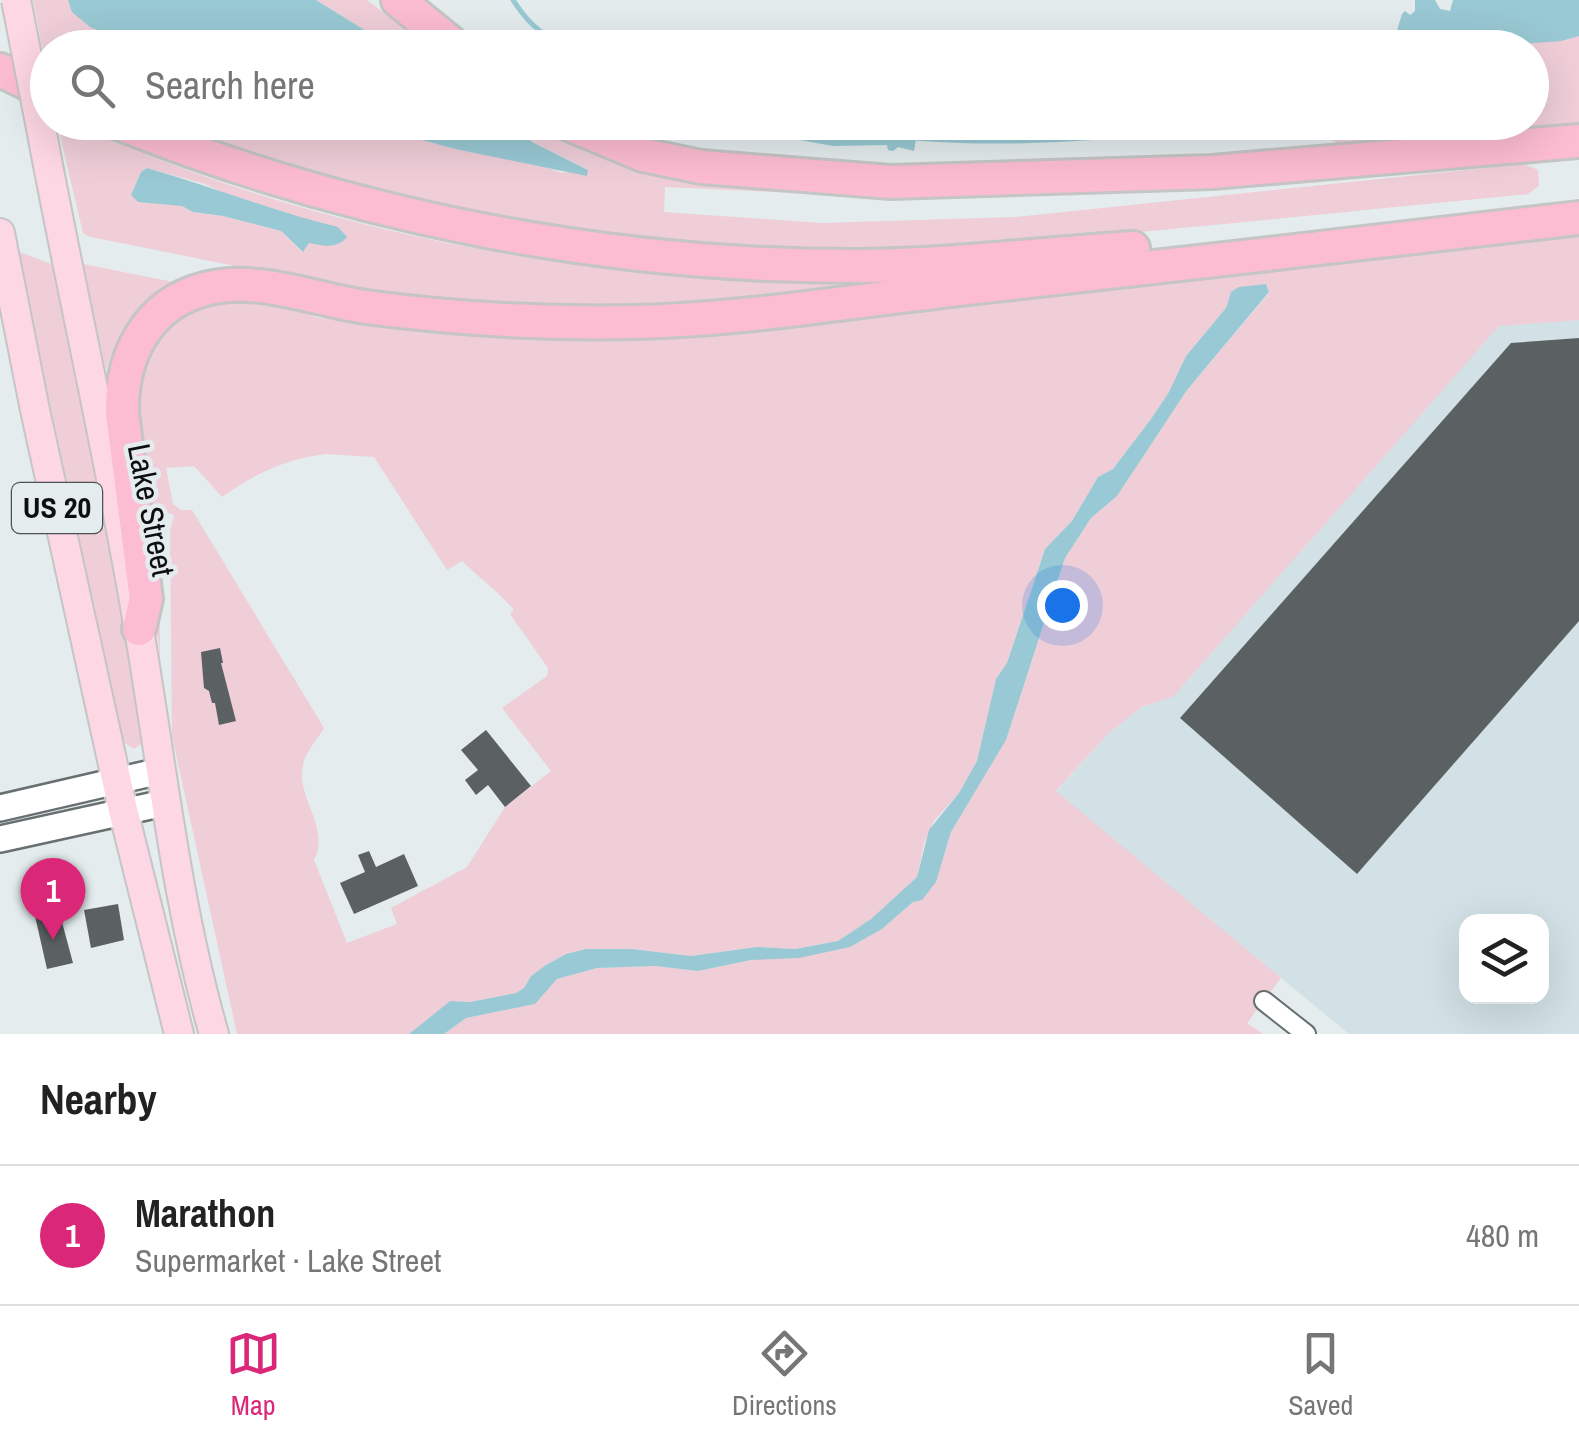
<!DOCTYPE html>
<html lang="en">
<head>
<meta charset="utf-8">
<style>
  :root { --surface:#fff; --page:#f2f2f2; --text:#222; --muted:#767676; --line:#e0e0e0; --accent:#db2777 }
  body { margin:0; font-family:"Archivo Narrow",sans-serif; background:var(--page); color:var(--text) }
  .controls { position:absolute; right:30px; bottom:30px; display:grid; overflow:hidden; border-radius:20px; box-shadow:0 10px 40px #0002 }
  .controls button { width:90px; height:90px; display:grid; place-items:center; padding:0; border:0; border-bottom:2px solid var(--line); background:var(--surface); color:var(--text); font:50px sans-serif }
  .you { position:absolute; left:1062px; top:605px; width:35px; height:35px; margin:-25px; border:8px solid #fff; border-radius:50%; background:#1a73e8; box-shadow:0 0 0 15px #1a73e833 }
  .badge { display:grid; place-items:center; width:65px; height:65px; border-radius:50%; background:var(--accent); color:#fff; font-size:32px; font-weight:700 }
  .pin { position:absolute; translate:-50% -82px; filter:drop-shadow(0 2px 5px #0008) }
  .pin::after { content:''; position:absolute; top:52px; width:35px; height:30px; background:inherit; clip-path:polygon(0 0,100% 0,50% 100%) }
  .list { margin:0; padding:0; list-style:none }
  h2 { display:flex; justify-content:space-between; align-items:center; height:130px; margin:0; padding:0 40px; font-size:42px }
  h2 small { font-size:32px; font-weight:400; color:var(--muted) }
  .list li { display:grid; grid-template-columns:65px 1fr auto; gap:30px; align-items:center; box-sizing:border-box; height:140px; padding:0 40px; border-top:2px solid var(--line) }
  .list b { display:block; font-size:38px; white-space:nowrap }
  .list p { margin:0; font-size:32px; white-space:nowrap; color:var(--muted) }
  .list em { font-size:32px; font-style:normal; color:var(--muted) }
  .icon { flex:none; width:55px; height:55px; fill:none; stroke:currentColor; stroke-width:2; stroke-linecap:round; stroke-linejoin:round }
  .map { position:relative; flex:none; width:1579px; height:1034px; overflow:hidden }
  .search { position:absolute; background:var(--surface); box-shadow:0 10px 40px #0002; left:30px; right:30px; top:30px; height:110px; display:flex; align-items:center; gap:25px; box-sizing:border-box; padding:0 35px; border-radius:55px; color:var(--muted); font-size:38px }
  .sheet { height:270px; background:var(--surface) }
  nav { display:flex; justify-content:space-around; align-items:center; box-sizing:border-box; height:140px; border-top:2px solid var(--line); background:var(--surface); font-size:28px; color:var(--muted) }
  nav a { display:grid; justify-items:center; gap:5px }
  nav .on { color:var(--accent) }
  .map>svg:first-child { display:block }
</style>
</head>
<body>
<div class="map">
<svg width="1579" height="1034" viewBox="0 0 1579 1034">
  <rect width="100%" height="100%" fill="#e4eced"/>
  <!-- built -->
  <path fill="#d1e1e5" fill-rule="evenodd" d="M1579,320V1034H1349L1056,792L1109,733L1142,707L1173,697L1499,325ZM1466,922H1542V996H1466Z"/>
  <!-- green -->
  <g fill="#efced8" fill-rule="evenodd">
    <path d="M33,0H68C77,27 113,38 138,47L48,48L47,73Z"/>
    <path d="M316,0H367L429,47H392Z"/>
    <path d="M1579,36V124L1339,145L1331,139L1354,123L1532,122V48L1484,47Z"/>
    <path d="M57,123H72C311,232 579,281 842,283L843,286C698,303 556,313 411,296C303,283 197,257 90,237L83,233ZM147,168L205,184L239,200L299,217L302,252L281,231L223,216L193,212L182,206L131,195L141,172Z"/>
    <path d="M163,123H359L455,149L539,164L561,173L587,169L534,143L505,123H530L588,153L655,173L820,194L665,187L664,212L822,223L1015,217L1524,164L1538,170L1539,186L1528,194C1412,205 1297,217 1182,228C1039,242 895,255 752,248C551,237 351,192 163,123Z"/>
    <path d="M1579,235V320L1499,326L1173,697L1142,707L1109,733L1056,791L1281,978L1247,1023L1263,1034H444L466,1018L535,1004L557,979L597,968L655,966L698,971L751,960L850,947L882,929L913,902L945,854L951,832L1006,740L1065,558L1091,518L1117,496L1187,390L1269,293L1266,285L1231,292L1226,308L1186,356L1169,392L1151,419L1113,469L1098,477L1072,521L1045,549L1007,663L996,679L977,761L959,793L934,821L924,844L917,877L871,919L838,941L795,949L757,947L691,956L632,949H586L566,954L546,965L531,976L524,988L516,993L470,1002L450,1001L409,1034H237L172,736L170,531L174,515L162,511L159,524L160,659L135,425C134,369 160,308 224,302C236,301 250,304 262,305C280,307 300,305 314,317L435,334L628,339L755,330L1082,289ZM326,454L374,457L447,570L462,561C479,578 497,590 514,610L510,614L548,668L547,676L502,708L551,771L505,807L467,867L391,908L397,924L347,943L314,860C331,827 295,798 303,764C306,752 318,738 324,728L192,510H181L173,504L166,468L194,466L222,497C256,473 285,459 326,454Z"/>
    <path d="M17,251L54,265L95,469L142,738L141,744L134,749L123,742Z"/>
    <path d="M83,264L173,282C137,302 117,332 106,371Z"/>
  </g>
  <!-- water -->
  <g fill="#99c9d4">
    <path d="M68,0H316L392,47H138L90,27L72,12Z"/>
    <path d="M1415,0H1435L1440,9L1450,11L1453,0H1579V36L1561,41L1465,48L1450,31L1441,35L1431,47H1392L1402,14L1405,11L1410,15L1415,11Z"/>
    <path d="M359,123H505L534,143L588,170L587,176L455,149Z"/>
    <path d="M706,123H884L912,127L916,139L914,151L898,147L893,151L888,150L887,145L833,146Z"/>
    <path d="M147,168C211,186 272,211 338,227L347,237C337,249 323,246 309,243L303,252L281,231L223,216L193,212L182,206L138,202L131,195L141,172Z"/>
    <path d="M1266,284L1269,292L1187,390L1117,496L1091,518L1065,558L1006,740L951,832L936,882L922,900L913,902L882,929L850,947L799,958L751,960L698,971L655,966L597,968L557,979L535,1004L466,1018L444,1034H409L450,1001L470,1002L516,993L524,988L531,976L546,965L566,954L586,949H632L691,956L757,947L795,949L838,941L871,919L917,877L929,830L959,793L977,761L996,679L1007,663L1045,549L1072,521L1098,477L1113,469L1151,419L1169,392L1186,356L1226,308L1231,292L1239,287Z"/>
  </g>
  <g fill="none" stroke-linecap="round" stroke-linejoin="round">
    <!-- stream -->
    <g stroke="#99c9d4" stroke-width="5">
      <path d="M513,0C529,25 539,30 562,48"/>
      <path d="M914,138C1003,145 1090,140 1179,129"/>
    </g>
  </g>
  <!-- building -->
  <g fill="#5b6162">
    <path d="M1579,338V621L1357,874L1180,718L1511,343Z"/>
    <path d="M220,648L223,663H221L236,721L219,725L215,703H212L209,691L204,688L201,652Z"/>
    <path d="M486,730L531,786L505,807L488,785L476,795L465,780L478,770L461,750Z"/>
    <path d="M369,851L376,867L404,854L418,886L354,914L340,883L365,872L358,855Z"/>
    <path d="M118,904L124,940L91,948L84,910Z"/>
    <path d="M59,911L73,963L47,969L35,916Z"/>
  </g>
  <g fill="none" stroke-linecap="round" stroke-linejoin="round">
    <!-- street casing -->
    <g stroke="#686f70" stroke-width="22">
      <path id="street" d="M1264,1001L1306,1034"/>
    </g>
    <!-- secondary casing -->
    <g stroke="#686f70" stroke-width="30">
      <g id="secondary">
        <path d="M0,808L160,771"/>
        <path d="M0,839L164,803"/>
      </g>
    </g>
    <!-- primary casing -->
    <g stroke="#c5c5c5" stroke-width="32">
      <g id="primary">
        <path d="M41,128C72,296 111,462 139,630C162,764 176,902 214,1034"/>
        <path d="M0,233L35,410L123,810L179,1034"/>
      </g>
    </g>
    <!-- highway casing -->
    <g stroke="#c5c5c5" stroke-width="38">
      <g id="highway">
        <path d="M398,0L457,48"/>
        <path d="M0,70L48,93"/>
        <path d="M116,122C352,217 607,267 861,266C951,265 1043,254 1133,248"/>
        <path d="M564,122L643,155L701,167L891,182L1212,172L1579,141"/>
        <path d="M139,629L146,599L122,413C121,356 147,304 205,289C258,275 315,300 366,307C456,319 546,324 637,322C751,319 864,299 977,287C1178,264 1378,242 1579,218"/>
      </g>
    </g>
    <!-- street -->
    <use href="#street" stroke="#fff" stroke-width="18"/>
    <!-- secondary -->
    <use href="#secondary" stroke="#fff" stroke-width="25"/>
    <!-- primary -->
    <use href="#primary" stroke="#fdd7e3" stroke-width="28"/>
    <!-- highway -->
    <use href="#highway" stroke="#fcbcd1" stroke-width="32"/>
    <!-- primary-bridge casing -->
    <g stroke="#c5c5c5" stroke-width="32" stroke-linecap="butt">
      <path id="primary-bridge" d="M16,0L41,128"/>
    </g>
    <!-- primary-bridge -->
    <use href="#primary-bridge" stroke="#fdd7e3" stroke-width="28"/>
  </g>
  <g text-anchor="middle" stroke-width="9" stroke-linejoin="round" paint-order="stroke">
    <!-- shield labels -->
    <rect fill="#e4eced" stroke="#4d5152" stroke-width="2.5" x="12" y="483" width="90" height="50" rx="8"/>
    <g font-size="30" font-weight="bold" fill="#0c0e0f">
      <text x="57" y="518">US 20</text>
    </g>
    <!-- street labels -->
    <g font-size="32" fill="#0c0e0f" stroke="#e4eced">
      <text transform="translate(151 510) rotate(79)" y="11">Lake Street</text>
    </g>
  </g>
</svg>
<div class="controls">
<button><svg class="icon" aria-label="layers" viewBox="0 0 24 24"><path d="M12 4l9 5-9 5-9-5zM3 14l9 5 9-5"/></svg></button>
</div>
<div class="you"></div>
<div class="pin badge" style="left:53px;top:940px">1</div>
<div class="search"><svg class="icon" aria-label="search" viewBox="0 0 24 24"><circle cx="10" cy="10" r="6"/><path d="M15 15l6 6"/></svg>Search here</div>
</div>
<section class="sheet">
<h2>Nearby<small></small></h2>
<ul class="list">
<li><span class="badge">1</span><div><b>Marathon</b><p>Supermarket · Lake Street</p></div><em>480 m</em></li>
</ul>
</section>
<nav>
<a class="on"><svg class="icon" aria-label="map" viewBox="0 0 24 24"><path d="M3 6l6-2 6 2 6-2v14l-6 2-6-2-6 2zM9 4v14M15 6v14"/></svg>Map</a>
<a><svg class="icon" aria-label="directions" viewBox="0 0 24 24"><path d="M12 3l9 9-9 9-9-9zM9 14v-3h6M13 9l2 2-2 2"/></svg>Directions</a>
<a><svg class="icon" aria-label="saved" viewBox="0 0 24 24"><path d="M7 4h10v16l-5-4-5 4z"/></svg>Saved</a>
</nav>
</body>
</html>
